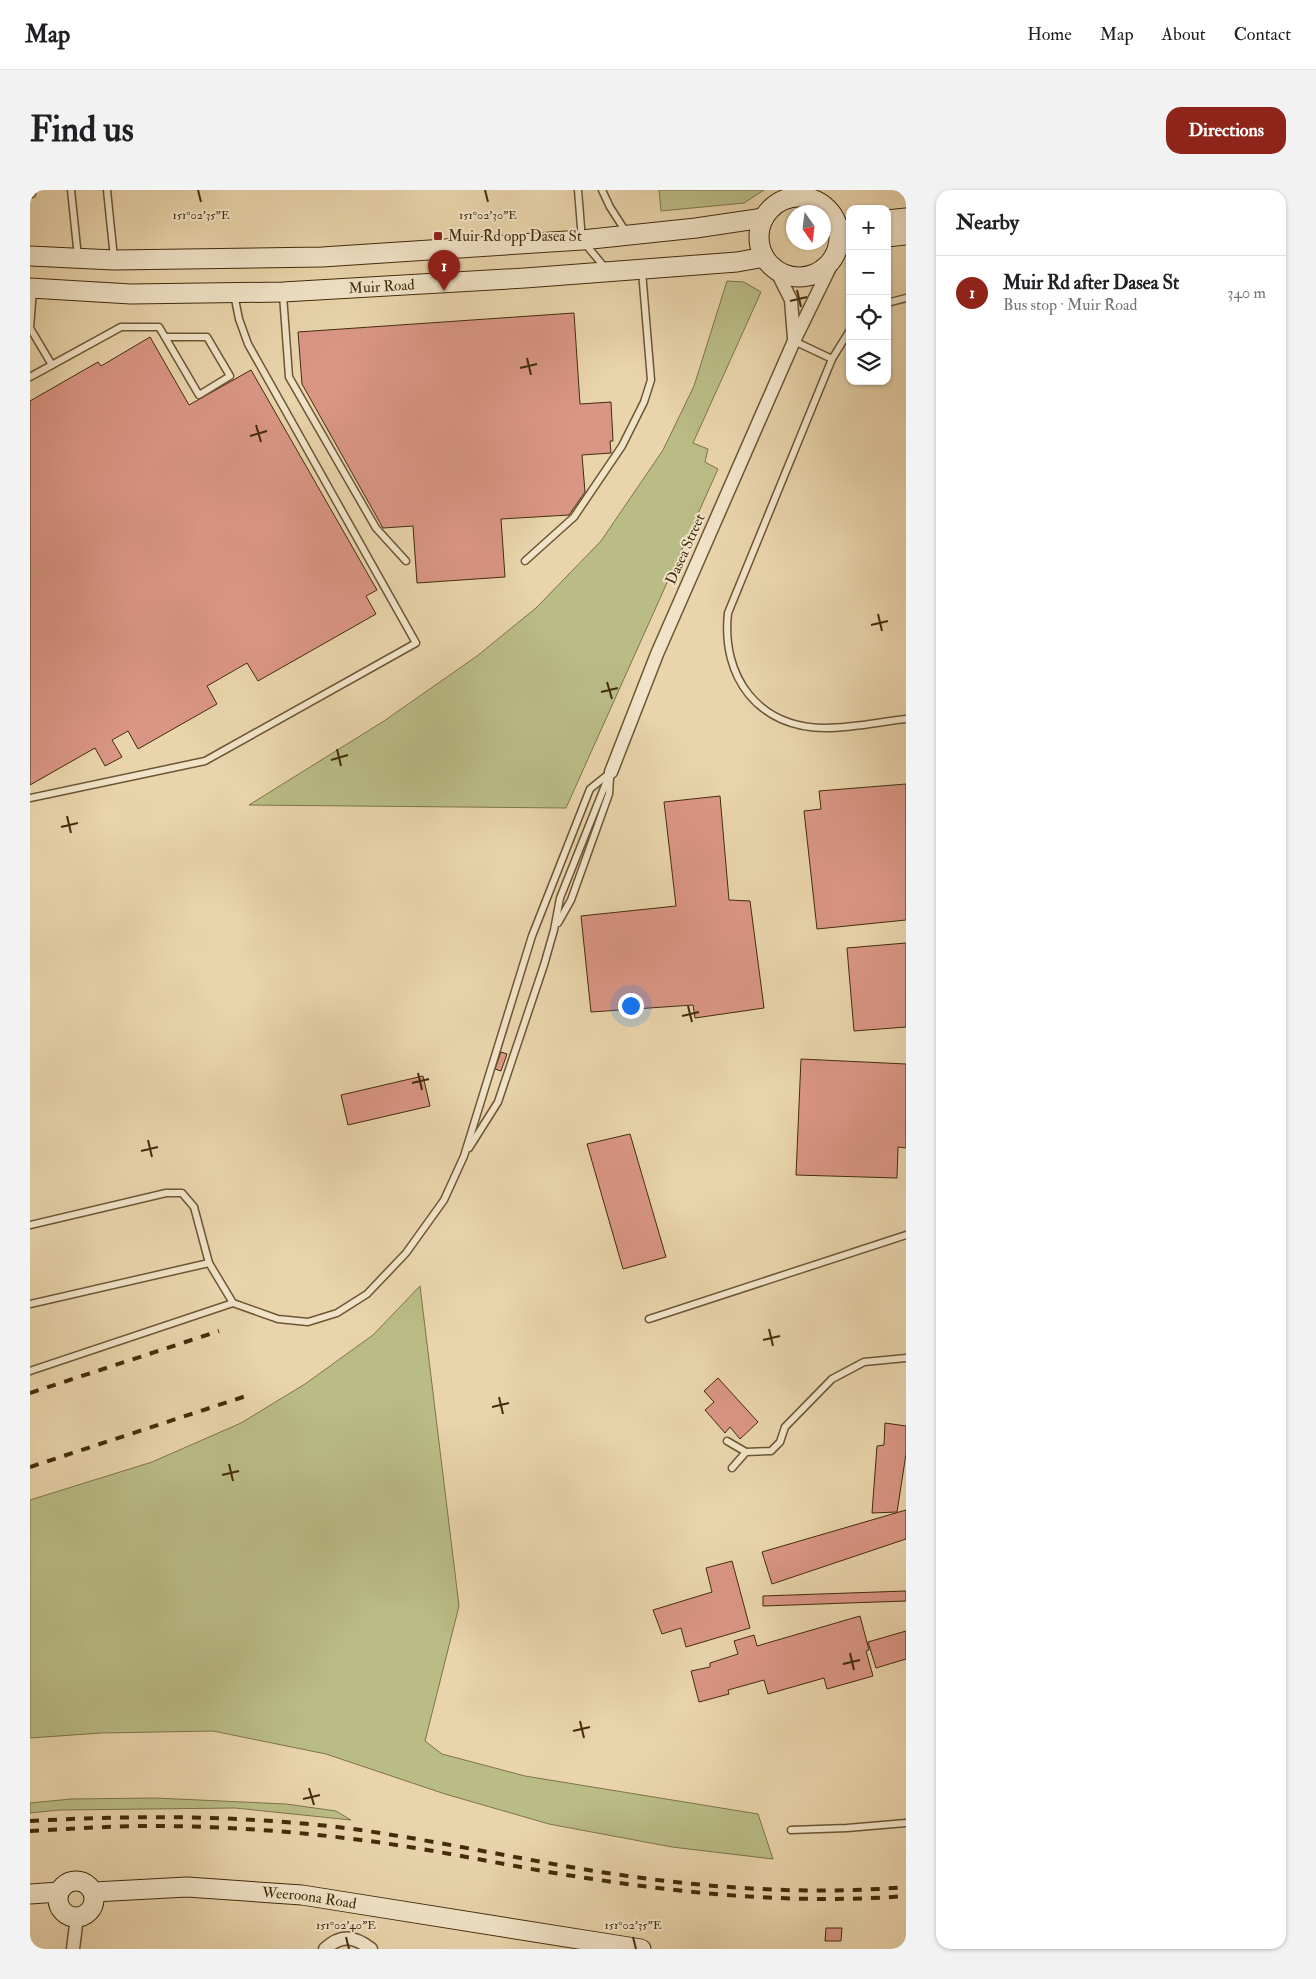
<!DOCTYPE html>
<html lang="en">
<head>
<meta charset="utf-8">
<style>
  :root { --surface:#fff; --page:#f2f2f2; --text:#202124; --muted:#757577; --line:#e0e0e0; --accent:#8f2418 }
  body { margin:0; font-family:"IM FELL Double Pica",serif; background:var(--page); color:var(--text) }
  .controls { position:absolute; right:15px; top:15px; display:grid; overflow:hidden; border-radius:10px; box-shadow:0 1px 4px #0004 }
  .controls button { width:45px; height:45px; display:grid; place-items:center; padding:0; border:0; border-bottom:1px solid var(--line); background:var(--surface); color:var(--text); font:25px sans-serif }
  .compass { position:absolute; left:756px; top:15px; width:45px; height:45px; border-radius:50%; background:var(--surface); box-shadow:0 1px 4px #0004; rotate:166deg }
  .you { position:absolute; left:600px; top:815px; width:18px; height:18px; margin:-12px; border:4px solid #fff; border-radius:50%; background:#1a73e8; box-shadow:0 0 0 8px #1a73e833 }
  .badge { display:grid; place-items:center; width:32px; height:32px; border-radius:50%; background:var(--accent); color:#fff; font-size:16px; font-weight:700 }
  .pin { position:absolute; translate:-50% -41px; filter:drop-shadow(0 1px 2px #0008) }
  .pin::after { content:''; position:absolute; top:26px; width:18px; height:15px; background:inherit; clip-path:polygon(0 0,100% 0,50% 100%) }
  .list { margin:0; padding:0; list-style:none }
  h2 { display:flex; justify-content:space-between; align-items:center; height:65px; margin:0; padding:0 20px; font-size:21px }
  h2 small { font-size:16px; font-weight:400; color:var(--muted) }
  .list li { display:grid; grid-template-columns:32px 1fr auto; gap:15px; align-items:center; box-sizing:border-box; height:75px; padding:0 20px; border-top:1px solid var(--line) }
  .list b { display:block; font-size:19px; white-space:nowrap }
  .list p { margin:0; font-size:16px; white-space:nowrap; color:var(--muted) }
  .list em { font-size:16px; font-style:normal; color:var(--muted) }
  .icon { flex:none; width:28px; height:28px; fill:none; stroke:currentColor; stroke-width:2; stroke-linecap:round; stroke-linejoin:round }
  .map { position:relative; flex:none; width:876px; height:1759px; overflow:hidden; border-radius:15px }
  header { display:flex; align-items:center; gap:30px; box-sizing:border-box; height:70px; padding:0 25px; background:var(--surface); border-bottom:1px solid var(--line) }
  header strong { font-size:24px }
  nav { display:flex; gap:28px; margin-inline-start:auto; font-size:18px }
  .intro { display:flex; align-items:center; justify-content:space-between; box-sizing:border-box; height:120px; padding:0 30px }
  h1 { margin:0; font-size:35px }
  .button { padding:12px 22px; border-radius:15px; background:var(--accent); color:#fff; font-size:18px; font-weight:700 }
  main { display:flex; gap:30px; padding:0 30px }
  aside { flex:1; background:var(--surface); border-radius:15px; box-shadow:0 1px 4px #0004 }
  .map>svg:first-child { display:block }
</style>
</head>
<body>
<header>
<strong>Map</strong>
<nav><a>Home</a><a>Map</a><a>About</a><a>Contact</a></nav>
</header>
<div class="intro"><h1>Find us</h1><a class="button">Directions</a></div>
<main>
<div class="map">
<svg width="876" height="1759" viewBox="0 0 876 1759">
  <rect width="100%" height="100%" fill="#e9d4ab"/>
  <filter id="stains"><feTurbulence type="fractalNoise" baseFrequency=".004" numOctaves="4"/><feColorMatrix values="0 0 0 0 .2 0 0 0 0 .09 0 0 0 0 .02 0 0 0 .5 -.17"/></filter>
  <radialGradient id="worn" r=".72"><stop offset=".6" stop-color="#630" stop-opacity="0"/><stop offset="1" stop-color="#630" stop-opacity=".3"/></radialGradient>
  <!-- green -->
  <g fill="#babc86" stroke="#7e7449">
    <path d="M629,0H734L714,13L631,21Z"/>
    <path d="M697,91L714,92L731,102L663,253L678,259L675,272L688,279L536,618L219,615L354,531L447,466L506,418L571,351L633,260L664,196Z"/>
    <path d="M390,1096L429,1416L395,1551L412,1564L495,1586L728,1624L743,1669L642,1657L519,1634L415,1604L296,1564L183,1541L71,1543L0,1548V1310L122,1272L211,1233L275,1194L343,1145Z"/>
    <path d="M125,1608L256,1614L306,1621L321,1630L205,1618L30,1620L0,1623V1613L41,1609Z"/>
  </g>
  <!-- building -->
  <g fill="#da9685" stroke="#432c0c">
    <path d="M544,123L550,214L581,212L583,251H580L581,263L552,265L555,302L539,325L471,329L475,387L387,393L383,336L353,338L272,194L268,142Z"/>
    <path d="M120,147L159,215L221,180L347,400L336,406L346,424L228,491L217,473L177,496L187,514L108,559L98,541L82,550L92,567L75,576L65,558L0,595V211L68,172L71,176Z"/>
    <path d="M876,594V730L787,739L774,621L791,619L789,601Z"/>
    <path d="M690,606L699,710L720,711L734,818L665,828L663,815L561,822L551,726L646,716L634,612Z"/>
    <path d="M876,753V837L824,841L817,758Z"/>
    <path d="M471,862L477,864L471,881L465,879Z"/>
    <path d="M771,869L876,874V958L868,957L867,988L766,985Z"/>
    <path d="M393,886L400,916L318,935L311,905Z"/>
    <path d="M600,944L636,1067L593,1079L557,954Z"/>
    <path d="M688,1188L728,1232L710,1249L700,1237L695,1243L675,1220L684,1212L674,1201Z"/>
    <path d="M855,1233L876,1236V1264L867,1322L842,1323L847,1256L854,1255Z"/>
    <path d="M876,1320V1349L742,1394L732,1362Z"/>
    <path d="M702,1371L720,1438L656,1457L651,1438L632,1444L623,1420L682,1402L676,1378Z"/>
    <path d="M876,1401V1411L733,1416V1406Z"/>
    <path d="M830,1426L839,1460L836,1461L843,1486L797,1499L794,1488L738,1504L734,1490L698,1500L699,1504L669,1512L661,1481L680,1477V1473L708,1464L704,1451L724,1445L727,1456Z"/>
    <path d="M876,1441V1469L846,1478L838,1452Z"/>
    <path d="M796,1738H812L811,1751H795Z"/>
  </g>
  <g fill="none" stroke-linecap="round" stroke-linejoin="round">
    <!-- lane casing -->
    <g stroke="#6c5634" stroke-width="9">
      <g id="lane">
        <path d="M41,0L48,67"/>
        <path d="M77,0L84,68"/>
        <path d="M548,0L552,50L576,79"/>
        <path d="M572,0L580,17L596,42"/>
        <path d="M767,0L768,7"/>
        <path d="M0,4H2L1,0"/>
        <path d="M3,100L0,138L22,175"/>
        <path d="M253,105L259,187L346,338L376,371"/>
        <path d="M857,113L876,108"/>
        <path d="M135,147H177L200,186L169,205Z"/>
        <path d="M764,151L802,169L820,140"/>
        <path d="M802,169L698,423C691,487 728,538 796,538C822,538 850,532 876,529"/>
        <path d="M0,187L91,137H129L135,147"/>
        <path d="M495,371L544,327L592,256L614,212L621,190L612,81"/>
        <path d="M0,608L175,571L386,453L218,154L209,129L204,104"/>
        <path d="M528,733L541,710L579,604L580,588"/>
        <path d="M439,958L468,912L514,775L524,740L530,708L580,583"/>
        <path d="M0,1035L136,1003H152L164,1017L179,1073"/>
        <path d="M0,1114L179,1073L203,1113"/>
        <path d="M619,1129L876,1045"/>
        <path d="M0,1181L203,1113L248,1129L278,1132L307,1123L337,1104L376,1063L414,1010L434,966L502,746L560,599L581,582"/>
        <path d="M697,1251L716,1262"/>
        <path d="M702,1278L716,1262L741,1261L750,1252L755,1237L802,1189L834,1172L876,1168"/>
        <path d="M761,1640L817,1638L876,1633"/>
      </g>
    </g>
    <!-- street casing -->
    <g stroke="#6c5634" stroke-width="15">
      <g id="street">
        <path d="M746,80L761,110L764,148"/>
        <path d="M581,582L627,464L764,151L805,67"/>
        <path d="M43,1759L47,1727"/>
        <path d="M295,1759C311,1744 324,1746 341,1759"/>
      </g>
    </g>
    <!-- secondary casing -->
    <g stroke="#432c0c" stroke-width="21">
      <g id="secondary">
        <circle cx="769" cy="47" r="40"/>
        <path d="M857,30L876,28"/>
        <path d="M857,47L876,45"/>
        <path d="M0,66L84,70L292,67L552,50L666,38L734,28"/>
        <path id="s1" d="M0,98L101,104L253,102L495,88L707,72L734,67"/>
        <circle cx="46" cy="1709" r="18"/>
        <path id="s2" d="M64,1702L157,1697L272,1705L611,1759"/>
        <path d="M0,1704L29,1702"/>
      </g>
    </g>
    <!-- lane -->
    <use href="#lane" stroke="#f1e3c8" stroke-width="6"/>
    <!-- street -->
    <use href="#street" stroke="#f1e3c8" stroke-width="12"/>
    <!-- secondary -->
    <use href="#secondary" stroke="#f1e3c8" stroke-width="19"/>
    <!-- rail -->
    <g stroke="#432c0c" stroke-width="4" stroke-dasharray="9 9" stroke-linecap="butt">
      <path d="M0,1203L189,1141"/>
      <path d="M0,1277L216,1206"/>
      <path d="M0,1631C108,1625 215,1625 323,1639C402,1650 480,1667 558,1680C663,1697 771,1706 876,1697"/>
      <path d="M0,1641C40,1639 80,1636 119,1636C198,1636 276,1642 353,1653C423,1663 493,1679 563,1689C666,1705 772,1714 876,1706"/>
    </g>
  </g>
  <!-- ticks -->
  <path fill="none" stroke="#432c0c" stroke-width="2" d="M168,0L171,12M455,0L458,12M767,100L771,117M760,111L777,107M497,168L501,185M490,178L507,174M226,235L231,252M220,246L237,241M848,424L852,441M841,435L858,431M577,492L582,509M571,502L588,498M307,559L311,576M301,570L318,565M37,626L41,643M31,637L48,633M658,816L662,832M652,826L669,822M388,883L392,900M382,893L399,889M118,950L122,967M111,961L128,957M739,1139L743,1156M733,1150L750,1146M469,1207L473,1224M462,1217L479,1213M199,1274L203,1291M192,1285L209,1281M820,1463L824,1480M813,1474L830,1470M550,1531L554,1548M543,1541L560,1537M279,1598L284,1615M273,1609L290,1605M316,1747L319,1759M603,1747L606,1759"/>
  <!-- markers -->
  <rect fill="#8f2418" stroke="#f1e3c8" stroke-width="2" x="403" y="41" width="10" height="10" rx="2.5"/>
  <g text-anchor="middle" stroke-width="4" stroke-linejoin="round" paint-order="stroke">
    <!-- poi labels -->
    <g font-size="15" fill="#432c0c" stroke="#f1e3c8" text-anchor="start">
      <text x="418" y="51">Muir Rd opp Dasea St</text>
    </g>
    <!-- street labels -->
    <g font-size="15" fill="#432c0c" stroke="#f1e3c8">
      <text dy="5" stroke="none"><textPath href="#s1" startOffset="352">Muir Road</textPath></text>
      <text transform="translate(655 359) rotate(-66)" y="5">Dasea Street</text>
      <text dy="5" stroke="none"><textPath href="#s2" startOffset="216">Weeroona Road</textPath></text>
    </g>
  </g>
  <g font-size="12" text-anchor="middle" fill="#432c0c" stroke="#f1e3c8" stroke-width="4" stroke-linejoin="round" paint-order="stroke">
    <text x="171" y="29">151°02'35"E</text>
    <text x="458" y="29">151°02'30"E</text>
    <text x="316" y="1739">151°02'40"E</text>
    <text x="603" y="1739">151°02'35"E</text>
  </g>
  <rect width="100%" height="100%" filter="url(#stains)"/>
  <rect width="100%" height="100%" fill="url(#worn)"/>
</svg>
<div class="controls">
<button>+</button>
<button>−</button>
<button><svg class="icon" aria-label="locate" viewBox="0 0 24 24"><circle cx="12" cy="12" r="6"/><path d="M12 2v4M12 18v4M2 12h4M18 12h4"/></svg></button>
<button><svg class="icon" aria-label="layers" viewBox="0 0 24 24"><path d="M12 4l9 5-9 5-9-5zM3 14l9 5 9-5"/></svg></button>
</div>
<svg class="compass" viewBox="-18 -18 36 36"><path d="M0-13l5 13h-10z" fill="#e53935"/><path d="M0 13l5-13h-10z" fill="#757577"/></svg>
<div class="you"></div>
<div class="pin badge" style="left:414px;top:101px">1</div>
</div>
<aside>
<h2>Nearby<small></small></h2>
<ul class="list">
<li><span class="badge">1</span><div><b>Muir Rd after Dasea St</b><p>Bus stop · Muir Road</p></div><em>340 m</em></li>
</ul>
</aside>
</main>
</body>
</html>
